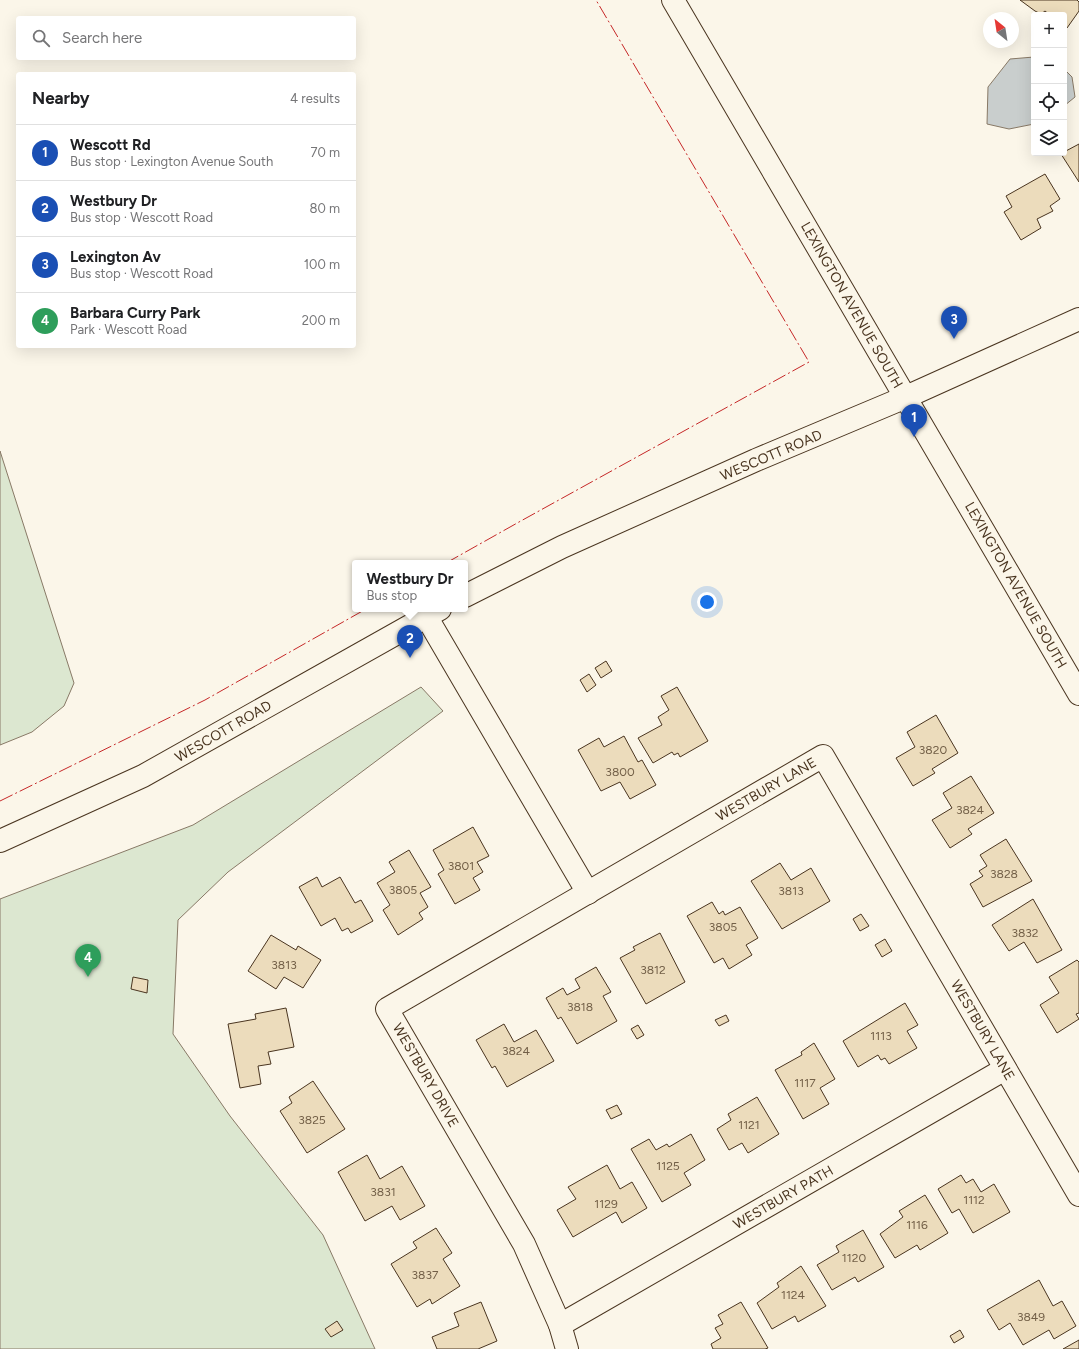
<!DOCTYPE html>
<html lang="en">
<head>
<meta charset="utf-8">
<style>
  :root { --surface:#fff; --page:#f2f2f2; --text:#202124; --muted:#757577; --line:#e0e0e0; --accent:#c62828 }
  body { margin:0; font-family:Figtree,sans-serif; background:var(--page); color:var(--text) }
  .controls { position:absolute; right:12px; top:12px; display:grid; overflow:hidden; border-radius:4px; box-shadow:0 4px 16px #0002 }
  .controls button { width:36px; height:36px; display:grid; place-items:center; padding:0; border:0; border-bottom:1px solid var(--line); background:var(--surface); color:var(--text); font:20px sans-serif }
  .compass { position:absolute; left:983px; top:12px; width:36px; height:36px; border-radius:50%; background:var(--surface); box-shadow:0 4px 16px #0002; rotate:330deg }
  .you { position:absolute; left:707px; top:602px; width:14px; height:14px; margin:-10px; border:3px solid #fff; border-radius:50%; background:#1a73e8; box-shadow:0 0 0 6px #1a73e833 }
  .badge { display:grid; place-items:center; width:26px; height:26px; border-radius:50%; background:var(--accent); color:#fff; font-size:13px; font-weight:700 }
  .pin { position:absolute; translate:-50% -33px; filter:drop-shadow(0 1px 2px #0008) }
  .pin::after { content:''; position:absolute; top:21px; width:14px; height:12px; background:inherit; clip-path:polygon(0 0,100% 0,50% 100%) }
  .popup { position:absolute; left:352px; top:560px; width:116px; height:52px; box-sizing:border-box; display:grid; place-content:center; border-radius:4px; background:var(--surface); filter:drop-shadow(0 1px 3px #0005); font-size:13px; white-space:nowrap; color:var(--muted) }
  .popup b { font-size:15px; color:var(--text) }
  .popup::after { content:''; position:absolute; left:50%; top:100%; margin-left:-8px; border:8px solid transparent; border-top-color:var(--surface) }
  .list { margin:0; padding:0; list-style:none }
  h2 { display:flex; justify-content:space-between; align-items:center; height:52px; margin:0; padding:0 16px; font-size:17px }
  h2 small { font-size:13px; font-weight:400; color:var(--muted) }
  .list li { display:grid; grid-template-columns:26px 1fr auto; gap:12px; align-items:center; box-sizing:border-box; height:56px; padding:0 16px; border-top:1px solid var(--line) }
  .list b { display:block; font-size:15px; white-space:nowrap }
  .list p { margin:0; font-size:13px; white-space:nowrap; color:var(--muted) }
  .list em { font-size:13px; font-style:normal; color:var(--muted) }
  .icon { flex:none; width:22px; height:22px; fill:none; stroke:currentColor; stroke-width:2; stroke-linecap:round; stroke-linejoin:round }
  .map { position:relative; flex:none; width:1079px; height:1349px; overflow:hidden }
  .search { position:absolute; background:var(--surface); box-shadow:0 4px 16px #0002; left:16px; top:16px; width:340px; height:44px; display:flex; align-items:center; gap:10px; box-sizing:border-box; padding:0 14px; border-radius:4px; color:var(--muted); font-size:15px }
  .panel { position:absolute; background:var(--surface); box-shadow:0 4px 16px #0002; left:16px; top:72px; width:340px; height:276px; border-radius:4px }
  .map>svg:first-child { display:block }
</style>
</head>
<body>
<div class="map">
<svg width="1079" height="1349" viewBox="0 0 1079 1349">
  <rect width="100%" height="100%" fill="#fbf6e9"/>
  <!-- green -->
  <g fill="#dce7d0" stroke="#887966">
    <path d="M0,451L74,683L64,706L32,732L0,745Z"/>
    <path d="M421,687L443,711L228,872L178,920L173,1034L230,1116L323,1235L375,1349H0V899L193,825Z"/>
  </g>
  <!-- water -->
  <g fill="#c9cecd" stroke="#887966">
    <path d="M1034,57V124L1009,129L987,124L988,87L1010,59Z"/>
    <path d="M1064,69L1072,77L1075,97L1064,106Z"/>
  </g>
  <!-- building -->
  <g fill="#ecdcbc" stroke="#4a3520">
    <path d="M1020,0H1077L1079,2V11L1067,28L1064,25V15H1050L1045,11L1041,14L1035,11Z"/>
    <path d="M1079,144V182L1061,154L1064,153V152Z"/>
    <path d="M1045,174L1060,199L1050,206L1053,211L1037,219L1041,228L1021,240L1004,212L1012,207L1006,196Z"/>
    <path d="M606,661L612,671L601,678L595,668Z"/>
    <path d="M589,674L596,685L587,692L580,680Z"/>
    <path d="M677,687L708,741L680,757L678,753L674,755L672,752L653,763L638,738L662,725L658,717L669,710L661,696Z"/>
    <path d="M936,715L958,753L932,769L935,773L913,786L896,758L915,747L907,732Z"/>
    <path d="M624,736L638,762L642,760L656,785L630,799L620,782L601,791L578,750L599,738L604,747Z"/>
    <path d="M971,776L994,813L968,829L972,834L950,848L932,820L952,808L943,793Z"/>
    <path d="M473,827L489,856L477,862L483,872L473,878L480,890L455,904L438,874L444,870L433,850Z"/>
    <path d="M1006,839L1032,881L983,907L970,884L983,876L979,871L987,866L980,855Z"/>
    <path d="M409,850L431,887L420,893L428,907L419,913L423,919L398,935L383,910L390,905L377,883L395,872L389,862Z"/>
    <path d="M780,863L791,880L811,868L830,901L782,929L751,881Z"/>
    <path d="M317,877L322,887L340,877L355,903L361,900L373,921L351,933L348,928L342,931L335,918L321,926L299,887Z"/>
    <path d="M1033,899L1062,950L1037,963L1024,942L1009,951L992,925Z"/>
    <path d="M712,902L719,914L723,911L725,915L740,907L758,938L746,945L752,955L729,969L723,958L714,963L687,916Z"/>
    <path d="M861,914L869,926L860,931L853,919Z"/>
    <path d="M660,933L685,982L646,1004L620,958L635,950L633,947Z"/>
    <path d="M271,935L296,950L298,946L321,960L303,988L284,977L276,989L248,971Z"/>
    <path d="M885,939L892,951L882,957L875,945Z"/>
    <path d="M1077,960L1079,962V1013L1076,1014L1079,1019L1057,1033L1040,1005L1059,993L1049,977Z"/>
    <path d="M596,967L611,992L603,996L617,1021L577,1044L561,1017L558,1019L546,998L563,988L567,995L580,988L575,979Z"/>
    <path d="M133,977L148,980L147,993L131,989Z"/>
    <path d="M905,1003L918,1025L907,1031L917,1048L889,1064L885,1058L881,1060L878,1055L858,1067L843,1041Z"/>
    <path d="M286,1008L294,1047L268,1052L271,1064L258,1066L261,1084L240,1088L228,1024L256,1019L255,1014Z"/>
    <path d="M726,1015L729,1021L719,1026L715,1020Z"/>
    <path d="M504,1024L514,1042L536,1030L554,1061L507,1087L495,1066L492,1068L476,1040Z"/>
    <path d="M638,1025L644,1035L637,1039L631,1029Z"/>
    <path d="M814,1043L835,1079L820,1088L829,1104L803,1119L775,1070L802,1055L801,1052Z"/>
    <path d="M313,1081L345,1129L307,1153L280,1111L292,1103L289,1097Z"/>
    <path d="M757,1097L779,1134L748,1153L742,1143L729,1150L717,1129L731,1120L728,1114Z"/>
    <path d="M617,1105L622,1114L611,1119L606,1110Z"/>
    <path d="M691,1134L705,1160L684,1173L691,1185L662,1202L631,1149L649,1139L656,1150L667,1144L669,1147Z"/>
    <path d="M367,1155L380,1179L402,1166L425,1206L400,1220L392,1206L365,1221L338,1172Z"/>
    <path d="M607,1165L620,1189L632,1182L647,1208L622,1223L616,1212L573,1237L557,1210L576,1199L568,1187Z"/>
    <path d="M961,1175L966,1183L973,1179L981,1192L994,1184L1010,1212L973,1233L959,1209L952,1213L938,1189Z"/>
    <path d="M925,1195L948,1233L920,1250L917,1245L895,1258L880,1234L903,1217L899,1211Z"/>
    <path d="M436,1228L452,1253L443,1259L460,1286L432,1304L430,1299L417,1307L391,1264L417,1248L413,1242Z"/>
    <path d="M863,1230L884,1267L858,1282L855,1277L832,1290L817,1265L839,1252L836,1246Z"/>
    <path d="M801,1266L826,1306L798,1322L795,1316L772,1329L757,1303L779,1287L777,1283Z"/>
    <path d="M1039,1280L1053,1306L1062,1301L1076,1326L1054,1339L1049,1330L1023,1345L1010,1323L999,1330L987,1310Z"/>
    <path d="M481,1302L497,1341L478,1349H437L432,1337L459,1326L454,1313Z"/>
    <path d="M741,1302L768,1348L765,1349H713L711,1344L721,1338L715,1328L723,1324L718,1315Z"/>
    <path d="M337,1321L343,1330L331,1337L325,1329Z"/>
    <path d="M960,1330L964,1337L954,1343L950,1336Z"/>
    <path d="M1079,1340V1349H1063Z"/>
  </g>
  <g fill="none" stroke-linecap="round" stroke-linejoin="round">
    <!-- minor casing -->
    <g stroke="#4a3520" stroke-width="24">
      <g id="minor">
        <path d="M673,0L1079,694"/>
        <path d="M465,596L562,547L756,460L906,397L1079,319"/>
        <path d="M426,616L588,893"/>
        <path d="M0,841L143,776L440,609"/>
        <path d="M560,1325L1005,1069"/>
        <path d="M567,1349L560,1325L524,1244L387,1009L823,756L1079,1195"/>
      </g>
    </g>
    <!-- minor -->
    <use href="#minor" stroke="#fbf6e9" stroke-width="22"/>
    <!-- power -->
    <g stroke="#c62828" stroke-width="1" stroke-dasharray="14 3 2 3" stroke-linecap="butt">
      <path d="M446,563L519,522L809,362L596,0"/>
      <path d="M0,801L205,700L366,609"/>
    </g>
  </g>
  <g text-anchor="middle" stroke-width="3" stroke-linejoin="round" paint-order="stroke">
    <!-- number labels -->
    <g font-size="12" fill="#725f47">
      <text x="933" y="754">3820</text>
      <text x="620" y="776">3800</text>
      <text x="970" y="814">3824</text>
      <text x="461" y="870">3801</text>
      <text x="1004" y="878">3828</text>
      <text x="403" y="894">3805</text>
      <text x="791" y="895">3813</text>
      <text x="723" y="931">3805</text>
      <text x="1025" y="937">3832</text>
      <text x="284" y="969">3813</text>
      <text x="653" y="974">3812</text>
      <text x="580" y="1011">3818</text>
      <text x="881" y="1040">1113</text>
      <text x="516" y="1055">3824</text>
      <text x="805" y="1087">1117</text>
      <text x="312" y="1124">3825</text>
      <text x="749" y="1129">1121</text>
      <text x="668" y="1170">1125</text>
      <text x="383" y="1196">3831</text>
      <text x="974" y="1204">1112</text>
      <text x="606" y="1208">1129</text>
      <text x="917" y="1229">1116</text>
      <text x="854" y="1262">1120</text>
      <text x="425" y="1279">3837</text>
      <text x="793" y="1299">1124</text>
      <text x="1031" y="1321">3849</text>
    </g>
    <!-- street labels -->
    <g font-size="14" fill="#4a3520" stroke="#fbf6e9">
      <text transform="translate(852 305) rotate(60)" y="5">LEXINGTON AVENUE SOUTH</text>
      <text transform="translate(771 455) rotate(-23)" y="5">WESCOTT ROAD</text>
      <text transform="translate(1016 585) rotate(60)" y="5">LEXINGTON AVENUE SOUTH</text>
      <text transform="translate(223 731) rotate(-30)" y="5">WESCOTT ROAD</text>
      <text transform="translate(766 789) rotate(-30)" y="5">WESTBURY LANE</text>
      <text transform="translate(983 1030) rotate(60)" y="5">WESTBURY LANE</text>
      <text transform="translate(426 1075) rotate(60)" y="5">WESTBURY DRIVE</text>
      <text transform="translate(783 1197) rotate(-30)" y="5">WESTBURY PATH</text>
    </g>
  </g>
</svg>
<div class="controls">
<button>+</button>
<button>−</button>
<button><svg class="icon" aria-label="locate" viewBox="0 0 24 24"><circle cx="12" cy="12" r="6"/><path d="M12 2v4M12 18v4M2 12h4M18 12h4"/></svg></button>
<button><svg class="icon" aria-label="layers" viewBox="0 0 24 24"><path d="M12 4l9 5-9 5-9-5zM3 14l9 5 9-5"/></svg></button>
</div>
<svg class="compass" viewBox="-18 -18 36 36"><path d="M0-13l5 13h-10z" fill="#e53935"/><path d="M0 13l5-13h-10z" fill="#757577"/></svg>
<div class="you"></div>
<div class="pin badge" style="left:914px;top:437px;background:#1a4fb4">1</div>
<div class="pin badge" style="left:410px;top:658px;background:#1a4fb4">2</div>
<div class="popup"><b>Westbury Dr</b>Bus stop</div>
<div class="pin badge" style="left:954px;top:339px;background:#1a4fb4">3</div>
<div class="pin badge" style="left:88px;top:977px;background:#2e9e5b">4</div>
<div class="search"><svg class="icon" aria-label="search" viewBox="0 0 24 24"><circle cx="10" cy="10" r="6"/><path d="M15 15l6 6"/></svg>Search here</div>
<section class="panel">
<h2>Nearby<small>4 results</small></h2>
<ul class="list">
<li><span class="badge" style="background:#1a4fb4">1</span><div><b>Wescott Rd</b><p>Bus stop · Lexington Avenue South</p></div><em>70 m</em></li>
<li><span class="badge" style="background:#1a4fb4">2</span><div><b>Westbury Dr</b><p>Bus stop · Wescott Road</p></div><em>80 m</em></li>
<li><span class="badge" style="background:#1a4fb4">3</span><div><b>Lexington Av</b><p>Bus stop · Wescott Road</p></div><em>100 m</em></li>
<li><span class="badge" style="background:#2e9e5b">4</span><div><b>Barbara Curry Park</b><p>Park · Wescott Road</p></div><em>200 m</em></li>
</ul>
</section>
</div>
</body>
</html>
